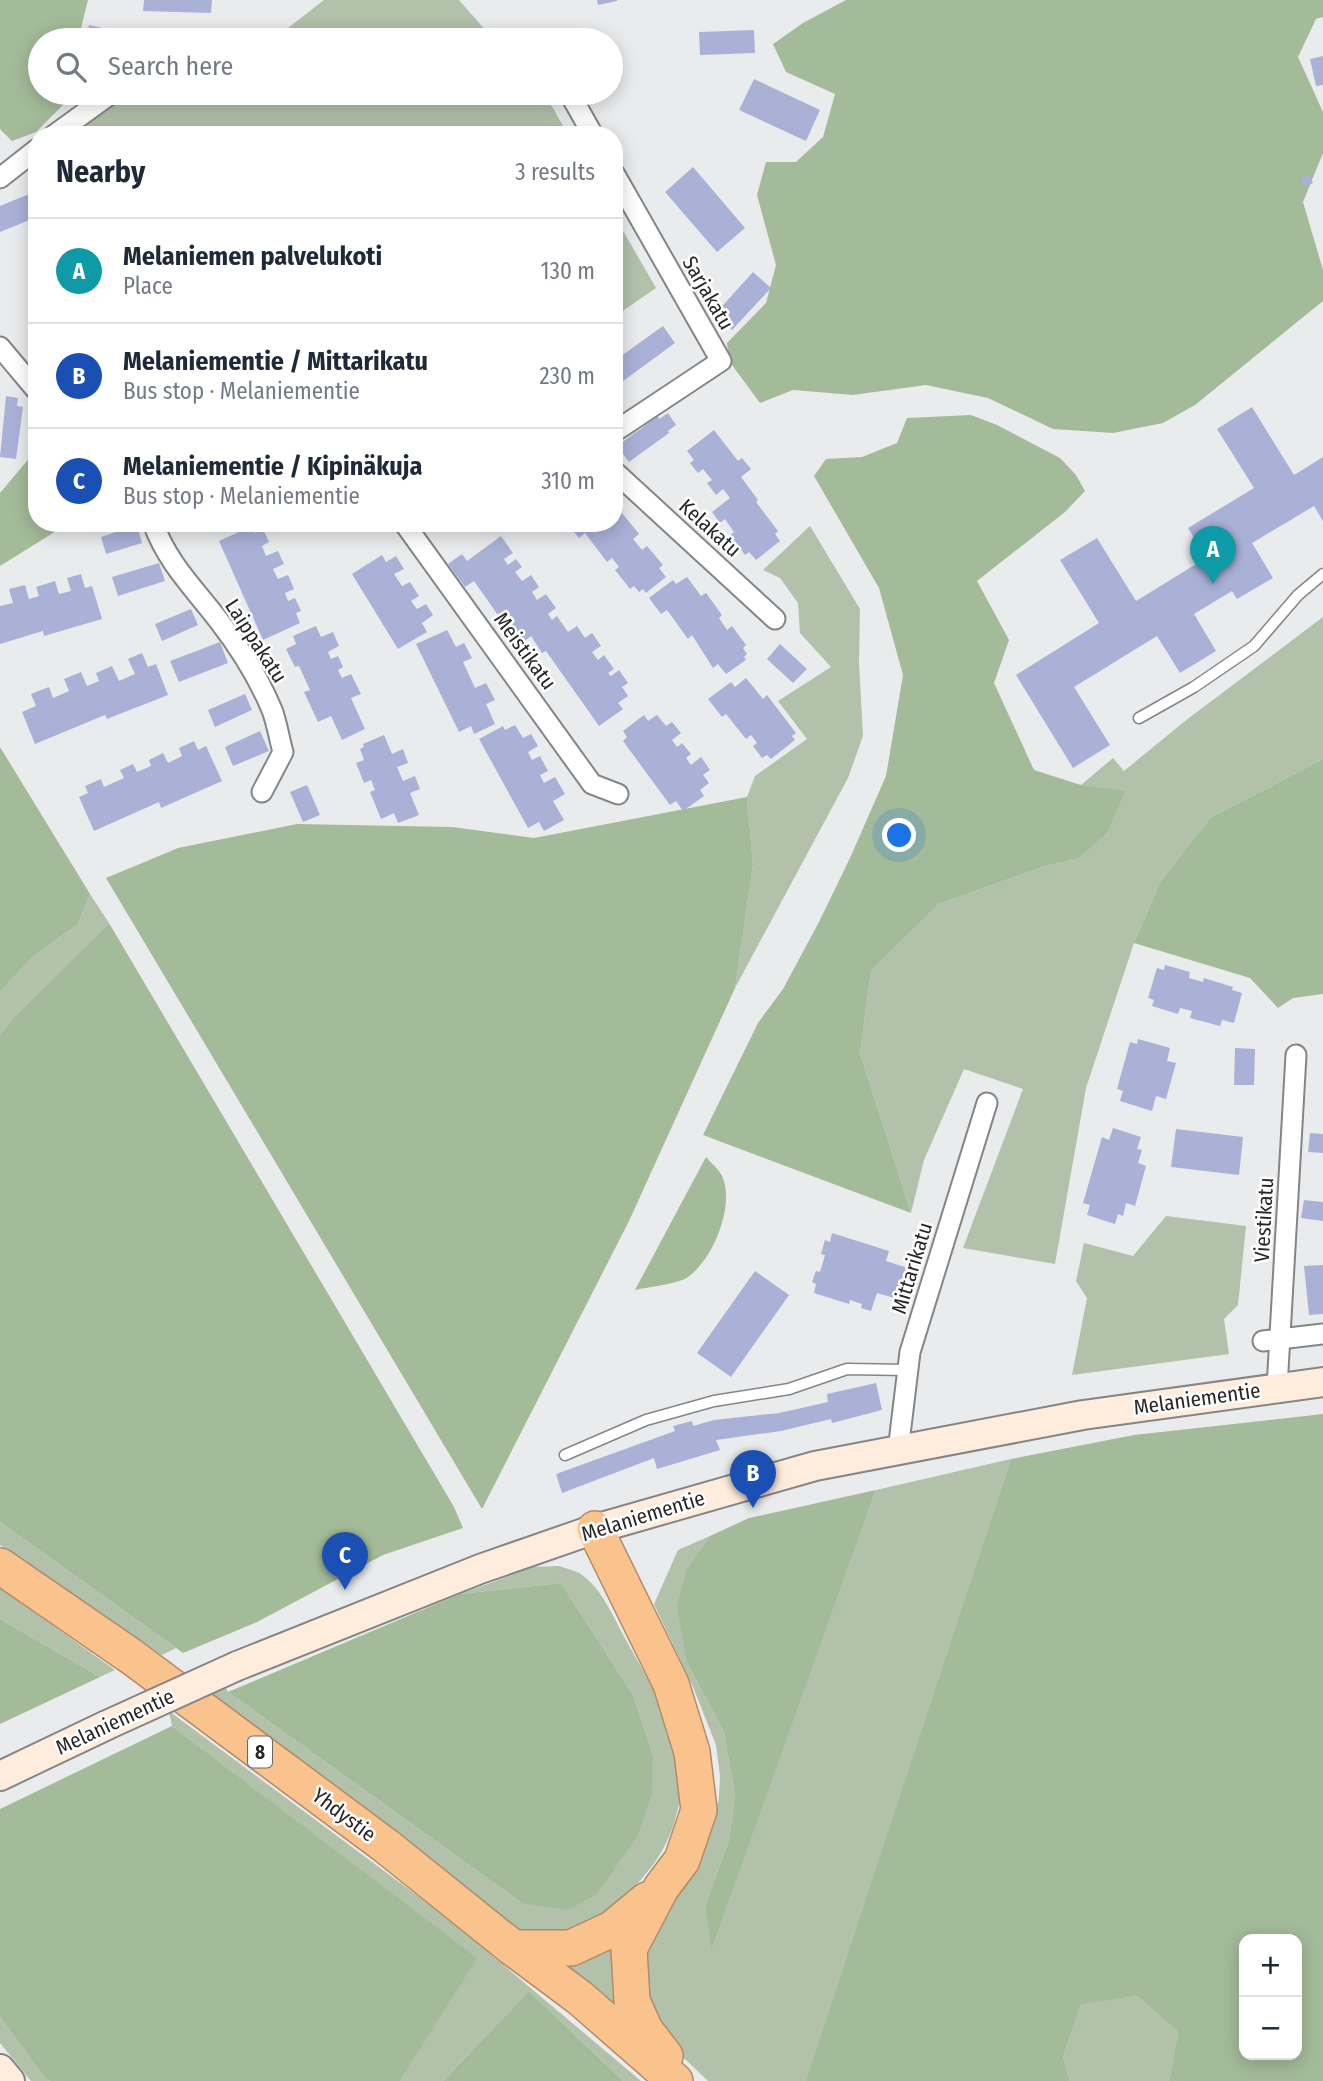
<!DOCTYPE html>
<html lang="en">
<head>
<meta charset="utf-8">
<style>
  :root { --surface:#fff; --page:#f6f6f7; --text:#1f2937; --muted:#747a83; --line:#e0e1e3; --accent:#111827 }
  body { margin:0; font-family:"Fira Sans Condensed",sans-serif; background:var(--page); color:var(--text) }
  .controls { position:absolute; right:21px; bottom:21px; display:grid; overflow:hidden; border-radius:14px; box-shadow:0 4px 18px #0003 }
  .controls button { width:63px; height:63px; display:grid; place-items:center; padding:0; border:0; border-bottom:2px solid var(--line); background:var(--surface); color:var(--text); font:35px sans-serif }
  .you { position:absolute; left:900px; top:836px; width:24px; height:24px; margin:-18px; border:5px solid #fff; border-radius:50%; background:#1a73e8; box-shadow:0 0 0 10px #1a73e833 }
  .badge { display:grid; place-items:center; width:46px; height:46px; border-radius:50%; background:var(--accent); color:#fff; font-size:23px; font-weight:700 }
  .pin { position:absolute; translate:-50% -58px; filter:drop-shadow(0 2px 4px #0008) }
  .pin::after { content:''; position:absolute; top:37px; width:24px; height:21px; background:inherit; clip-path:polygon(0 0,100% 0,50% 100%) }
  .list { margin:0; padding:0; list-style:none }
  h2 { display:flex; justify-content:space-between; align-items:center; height:91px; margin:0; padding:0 28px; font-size:30px }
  h2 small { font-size:23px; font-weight:400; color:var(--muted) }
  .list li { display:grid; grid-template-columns:46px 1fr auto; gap:21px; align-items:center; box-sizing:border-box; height:105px; padding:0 28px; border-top:2px solid var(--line) }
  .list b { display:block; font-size:26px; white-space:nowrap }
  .list p { margin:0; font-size:23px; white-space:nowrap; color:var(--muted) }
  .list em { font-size:23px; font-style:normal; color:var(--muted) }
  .icon { flex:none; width:38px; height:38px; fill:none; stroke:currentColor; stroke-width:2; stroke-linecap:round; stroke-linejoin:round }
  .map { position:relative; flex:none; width:1323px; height:2081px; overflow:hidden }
  .search { position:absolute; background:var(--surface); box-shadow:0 4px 18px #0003; left:28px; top:28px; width:595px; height:77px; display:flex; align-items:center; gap:18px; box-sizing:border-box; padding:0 24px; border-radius:38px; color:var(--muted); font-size:26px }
  .panel { position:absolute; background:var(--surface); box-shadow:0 4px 18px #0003; left:28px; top:126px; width:595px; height:406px; border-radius:28px }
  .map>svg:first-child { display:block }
</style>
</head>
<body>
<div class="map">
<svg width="1323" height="2081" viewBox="0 0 1323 2081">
  <rect width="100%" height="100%" fill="#eaebed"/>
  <!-- green -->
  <g fill="#b1c1aa">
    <path d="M324,0H459L494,40H259L288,28Z"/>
    <path d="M138,93H540L553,108L568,135H74L116,102Z"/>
    <path d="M614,215L656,288L614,317Z"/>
    <path d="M810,526L860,609L859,663L863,736L848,778L735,988L753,865L747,797L755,776L807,739L778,701L831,667L800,633L798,603L780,578L763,570Z"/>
    <path d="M1323,617V759L1210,818L1160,882L1134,943L1086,1088L1055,1264L963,1248L1023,1089L964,1069L924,1160L911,1213L860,1053L871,971L939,904L1045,866L1077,859L1124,792L1081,785L1113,758L1124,771L1185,721Z"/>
    <path d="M90,894L109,923L11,1020L0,1035V992L31,958L78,924Z"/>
    <path d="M1166,1216L1246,1226L1238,1305L1224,1319L1229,1354L1072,1375L1087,1298L1076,1281L1084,1243L1133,1256Z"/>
    <path d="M1011,1459L808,2078L806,2081H708L669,2044L641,1989L643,1949L697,1863L712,1825L719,1798L720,1776L716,1745L693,1687L654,1604L678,1550L710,1536L687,1568V1663L724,1732L735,1795L729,1840L705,1906L711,1948L876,1490Z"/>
    <path d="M0,1522L176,1648L162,1655L0,1545Z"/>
    <path d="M559,1566C565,1568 573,1570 579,1573C602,1587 614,1619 627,1642C645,1674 680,1732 682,1768C683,1798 674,1834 657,1859C640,1885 591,1934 559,1937C543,1939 523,1931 508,1924L207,1693L224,1684L228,1692L522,1903L653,1755L633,1695L561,1583L460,1594L534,1567Z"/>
    <path d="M0,1588L115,1670L100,1677L0,1619Z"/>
    <path d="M169,1711L450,1920L641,2081H623L529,1991L443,2081H400L476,1958L172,1726Z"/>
    <path d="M610,1937L626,2022L561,1962Z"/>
    <path d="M1137,1996L1178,2032L1169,2081H1070L1063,2057L1081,2003Z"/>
    <path d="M0,2017L45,2078L50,2081H31L0,2043Z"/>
  </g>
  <!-- forest -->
  <g fill="#a3bb99" fill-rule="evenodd">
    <path d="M0,0H88L78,40H40V93H75L36,132L12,141L0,129Z"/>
    <path d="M846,0H1323V17L1316,19L1298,57L1323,112V153L1303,202L1323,270V301L1195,405L1163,423L1113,433L1053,429L988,398L926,385L853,395L793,390L760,403L729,361L727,343L766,303L776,265L757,195L766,162H796L823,137L835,94L786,72L773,44L803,23Z"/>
    <path d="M971,415L997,425L1060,458L1076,475L1085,491L1065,512L977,581L1009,640L994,683L1034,770L1081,785L1125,791L1107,833L1077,859L1045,866L939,904L871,971L860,1053L911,1213L703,1135L758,1023L783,989L819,922L850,858L886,776L903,675L879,588L814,476L826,459L862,457L897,443L907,418Z"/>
    <path d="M37,449V523H69L0,566V493Z"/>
    <path d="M0,747L90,894L78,924L31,958L0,992Z"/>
    <path d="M1323,759V994L1293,998L1278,1008L1250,978L1134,943L1160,882L1210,818Z"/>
    <path d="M747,797L753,865L735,988L629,1221L482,1509L106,878L178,848L297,824L452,827L534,838Z"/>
    <path d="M109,923L454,1507L463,1528L383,1555L257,1622L183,1653L0,1522V1035L11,1020Z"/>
    <path d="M706,1157C711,1163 720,1170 723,1178C734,1208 713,1259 688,1277C678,1284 648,1287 635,1290Z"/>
    <path d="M1323,1414V2081H1169L1178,2032L1137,1996L1081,2004L1063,2057L1070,2081H806L1011,1459L1134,1435ZM1244,1939H1297V2055H1244Z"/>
    <path d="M876,1490L711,1950L705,1906L729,1840L735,1795L724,1732L687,1663L677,1606L687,1568L710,1536L749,1518Z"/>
    <path d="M561,1583L633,1695L653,1755L652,1793L638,1835L597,1894L568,1910L522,1903L228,1692L460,1594Z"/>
    <path d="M0,1619L100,1677L0,1724Z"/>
    <path d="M172,1726L477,1958L400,2081H50L45,2078L0,2017V1809Z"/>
    <path d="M529,1991L623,2081H443Z"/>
  </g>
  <!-- building -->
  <g fill="#aab1d7">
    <path d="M144,0H212L211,13L143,11Z"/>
    <path d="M597,0H617V1L598,5Z"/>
    <path d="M89,25L111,30L108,40H86Z"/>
    <path d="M754,30L755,53L700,55L699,32Z"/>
    <path d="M1323,56V85L1316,86L1310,59Z"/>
    <path d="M754,79L820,110L806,141L739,110Z"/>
    <path d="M693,167L745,228L717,252L665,192Z"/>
    <path d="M1310,175L1313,183L1304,187L1301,178Z"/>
    <path d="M34,192L37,199V217L0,232V206Z"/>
    <path d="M753,272L771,288L732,330L715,314Z"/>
    <path d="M663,326L675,343L619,384L614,378V361Z"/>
    <path d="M6,396L18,398L17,406L23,407L16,459L0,457Z"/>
    <path d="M1252,407L1294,475L1323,457V521L1314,506L1252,543L1273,578L1237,599L1232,591L1194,614L1216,651L1180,673L1157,636L1074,687L1110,745L1073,768L1016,675L1099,623L1060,560L1097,538L1136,601L1206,558L1188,528L1254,488L1217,429Z"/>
    <path d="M668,413L676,425L668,431L669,433L629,462L617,446L658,416L659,419Z"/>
    <path d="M714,430L738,461L742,458L751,469L741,477L758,500L756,502L778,531L775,534L780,541L756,560L749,552L745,555L730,535L734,532L725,519L720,523L712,512L730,498L723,489L716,495L707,483L712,480L703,469L698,473L690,463L694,460L687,451Z"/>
    <path d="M622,513L639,534L633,539L642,550L647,546L663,565L659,568L666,577L646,593L643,589L639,592L634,586L630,589L615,570L619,567L612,558L607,562L585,533L579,538L567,523H614V515L616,517Z"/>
    <path d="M424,523H474V528L425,530Z"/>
    <path d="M137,525L142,543L106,554L101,537Z"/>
    <path d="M252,526L255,533L263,529L269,542L262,546L266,556L278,551L284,564L273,569L278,579L288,575L294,589L285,593L288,601L295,598L301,611L296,613L300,623L263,640L219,541Z"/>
    <path d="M501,536L513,553L504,559L508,565L516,559L522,567L515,572L522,581L531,575L539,587L532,592L537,600L546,594L556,608L548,614L552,620L557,616L568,632L577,626L585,638L592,633L601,646L592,652L598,660L604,655L614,669L608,673L611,676L619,670L628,683L622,687L628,696L618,703L623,709L599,726L546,651L542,653L531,636L519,645L474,581L465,587L448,564L462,554L467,561Z"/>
    <path d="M382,555L386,562L396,556L404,569L394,574L402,586L410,582L419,596L411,601L417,609L426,604L433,615L422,623L427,632L398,649L352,574Z"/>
    <path d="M159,563L165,581L118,596L112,577Z"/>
    <path d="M81,574L85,588L92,586L102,619L44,636L43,631L0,644V606L13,603L9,589L25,585L29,599L39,596L36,587L55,581L59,594L71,591L67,578Z"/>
    <path d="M687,577L701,596L706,593L722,615L719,618L727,630L732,626L746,645L743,648L747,654L744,657L746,660L726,674L718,664L713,668L692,635L688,639L667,610L661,614L649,598L673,580L676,584Z"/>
    <path d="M191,609L198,625L162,641L155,624Z"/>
    <path d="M316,626L321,637L333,632L339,646L328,652L331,659L338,656L343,667L338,670L342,678L351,674L361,694L351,698L365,729L342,740L331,716L318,722L304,692L310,690L299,666L295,667L286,649L296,644L293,636Z"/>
    <path d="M447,630L456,647L464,643L472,658L463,662L475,688L486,683L495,700L486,704L495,724L474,734L471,726L459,732L416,644Z"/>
    <path d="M220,642L228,663L179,682L170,661Z"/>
    <path d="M780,644L807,669L793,683L767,659Z"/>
    <path d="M142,653L148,667L156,664L168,695L107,719L105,715L35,744L22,712L36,706L31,694L49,687L53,698L69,691L64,679L81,672L87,686L99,681L96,673L112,666L119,681L135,674L128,659Z"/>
    <path d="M746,678L763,699L767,695L796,733L792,736L795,740L771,759L767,755L762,758L753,746L757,743L751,735L746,739L726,714L722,717L708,699L731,682L735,687Z"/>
    <path d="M245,694L252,710L215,727L208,710Z"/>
    <path d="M644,715L648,721L657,715L666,726L672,722L681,733L672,740L677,747L682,743L691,754L686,758L691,765L701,757L710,770L703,775L709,783L700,790L704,796L683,811L676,801L670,805L623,741L627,737L623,731Z"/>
    <path d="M515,725L523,738L531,734L538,746L528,752L532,760L540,756L548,771L540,775L544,783L555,777L565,794L553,801L564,820L544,831L539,822L528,828L479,739L503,726L505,730Z"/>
    <path d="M260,731L269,751L233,766L225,747Z"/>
    <path d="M384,735L392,754L403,749L408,763L397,767L403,781L415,776L420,789L410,793L419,815L398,823L394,813L381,819L370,792L375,790L371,780L364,783L356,763L364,760L360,749L364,747L363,744Z"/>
    <path d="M194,741L198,750L206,746L222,781L161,808L159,802L94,831L79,797L88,793L85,786L101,779L104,787L124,778L120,770L133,764L137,772L151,766L149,760L163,753L168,763L182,756L179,748Z"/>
    <path d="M307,785L320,815L303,822L290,792Z"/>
    <path d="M1165,965L1190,972L1189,978L1203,982L1204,978L1233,987L1232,990L1242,993L1234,1023L1222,1020L1220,1026L1190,1018L1192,1011L1180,1008L1178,1014L1152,1006L1154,1000L1148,998L1157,968L1164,970Z"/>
    <path d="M1138,1039L1170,1048L1167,1061L1176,1063L1166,1099L1156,1096L1152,1111L1120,1101L1123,1091L1117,1089L1130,1042L1137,1044Z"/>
    <path d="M1235,1048L1255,1049L1254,1085H1234Z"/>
    <path d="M1113,1128L1141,1137L1137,1149L1142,1150L1138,1163L1146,1166L1135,1206L1126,1203L1123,1216L1118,1214L1115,1224L1087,1215L1090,1205L1083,1203L1102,1137L1109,1140Z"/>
    <path d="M1176,1129L1243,1137L1239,1175L1171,1167Z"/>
    <path d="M1310,1133L1323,1134V1153L1308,1152Z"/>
    <path d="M1304,1200L1323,1202V1221L1301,1218Z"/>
    <path d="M832,1233L889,1251L886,1261L908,1268L898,1299L877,1293L871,1311L861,1308L862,1304L850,1300L849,1304L814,1293L816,1284L812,1282L816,1271L820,1272L825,1255L821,1254L825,1240L830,1242Z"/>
    <path d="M1323,1265V1314L1309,1315L1304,1266Z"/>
    <path d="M755,1271L789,1295L731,1377L697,1353Z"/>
    <path d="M876,1383L882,1410L832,1423L831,1419L781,1431L716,1440L720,1450L657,1469L654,1458L562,1493L556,1474L675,1431L673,1426L692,1421L693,1426L714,1420L779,1413L828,1402L827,1394Z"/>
  </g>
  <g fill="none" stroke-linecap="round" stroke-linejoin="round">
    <!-- lane casing -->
    <g stroke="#848586" stroke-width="13">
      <g id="lane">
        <path d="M1139,718L1194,687L1254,646L1298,595L1323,574"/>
        <path d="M565,1455L646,1420L714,1401L789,1389L847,1369L907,1370"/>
      </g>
    </g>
    <!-- street casing -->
    <g stroke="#848586" stroke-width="23">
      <g id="street">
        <path d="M571,96L593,135"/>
        <path d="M54,135L112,93"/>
        <path d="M614,173L721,361L614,432"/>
        <path d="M0,178L37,149"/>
        <path d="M0,347L37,391"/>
        <path d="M614,471L775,619"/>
        <path d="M153,523C168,564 194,588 219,621C240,648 259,679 272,710C277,723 279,738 283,752L262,792"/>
        <path d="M404,523L592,784L618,794"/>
        <path d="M1263,1341L1323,1334"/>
        <path d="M1277,1388L1296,1055"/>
        <path d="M898,1451L910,1352L987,1103"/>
      </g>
    </g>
    <!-- secondary casing -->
    <g stroke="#848586" stroke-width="32">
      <g id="secondary">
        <path d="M237,1666L480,1569L595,1529L815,1466L1083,1415L1323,1382"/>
        <path d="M0,1776L107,1725"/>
        <path d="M0,2069L10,2081"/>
      </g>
    </g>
    <!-- highway casing -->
    <g stroke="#b08b69" stroke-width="38">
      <g id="highway">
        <path d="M595,1529L671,1684L692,1752L699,1810L682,1860L661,1888L629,1949L632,2001L645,2030L665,2056"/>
        <path d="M0,1566L132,1657L386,1846L513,1948L580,1998L675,2081"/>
        <path d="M513,1948H571L612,1929L647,1900"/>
      </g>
    </g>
    <!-- lane -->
    <use href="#lane" stroke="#fff" stroke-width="10"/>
    <!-- street -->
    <use href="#street" stroke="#fff" stroke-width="19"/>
    <!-- secondary -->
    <use href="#secondary" stroke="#feeddd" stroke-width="28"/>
    <!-- highway -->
    <use href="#highway" stroke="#fac28d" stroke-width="35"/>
    <!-- secondary-bridge casing -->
    <g stroke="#848586" stroke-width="32" stroke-linecap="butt">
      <path id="secondary-bridge" d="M107,1725L237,1666"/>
    </g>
    <!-- secondary-bridge -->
    <use href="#secondary-bridge" stroke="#feeddd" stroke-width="28"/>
  </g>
  <g text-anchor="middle" stroke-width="5" stroke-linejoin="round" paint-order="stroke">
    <!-- shield labels -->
    <rect fill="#fff" stroke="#676768" stroke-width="2" x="248" y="1736.5" width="24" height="31" rx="5"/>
    <g font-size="19" font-weight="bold" fill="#262627">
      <text x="260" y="1759">8</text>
    </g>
    <!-- street labels -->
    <g font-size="21" fill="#262627" stroke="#fff">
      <text transform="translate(708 293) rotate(60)" y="7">Sarjakatu</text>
      <text transform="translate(710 528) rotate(42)" y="7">Kelakatu</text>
      <text transform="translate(256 641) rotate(57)" y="7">Laippakatu</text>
      <text transform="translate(525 651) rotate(54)" y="7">Meistikatu</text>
      <text transform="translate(1264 1220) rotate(-87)" y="7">Viestikatu</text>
      <text transform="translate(912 1268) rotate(-73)" y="7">Mittarikatu</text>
      <text transform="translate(1197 1399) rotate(-8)" y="7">Melaniementie</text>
      <text transform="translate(643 1516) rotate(-17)" y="7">Melaniementie</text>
      <text transform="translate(115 1722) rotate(-25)" y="7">Melaniementie</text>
      <text transform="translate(344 1815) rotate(37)" y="7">Yhdystie</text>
    </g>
  </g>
</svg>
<div class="controls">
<button>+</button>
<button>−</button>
</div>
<div class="you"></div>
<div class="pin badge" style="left:1213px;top:584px;background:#0f9aa8">A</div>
<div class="pin badge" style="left:753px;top:1508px;background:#1a4fb4">B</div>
<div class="pin badge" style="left:345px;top:1590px;background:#1a4fb4">C</div>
<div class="search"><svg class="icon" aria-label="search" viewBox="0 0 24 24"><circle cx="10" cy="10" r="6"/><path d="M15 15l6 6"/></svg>Search here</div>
<section class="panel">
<h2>Nearby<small>3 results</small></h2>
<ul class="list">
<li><span class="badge" style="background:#0f9aa8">A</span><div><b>Melaniemen palvelukoti</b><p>Place</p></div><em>130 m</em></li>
<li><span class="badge" style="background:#1a4fb4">B</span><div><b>Melaniementie / Mittarikatu</b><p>Bus stop · Melaniementie</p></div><em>230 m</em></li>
<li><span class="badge" style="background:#1a4fb4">C</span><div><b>Melaniementie / Kipinäkuja</b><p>Bus stop · Melaniementie</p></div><em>310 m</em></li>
</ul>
</section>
</div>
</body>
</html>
